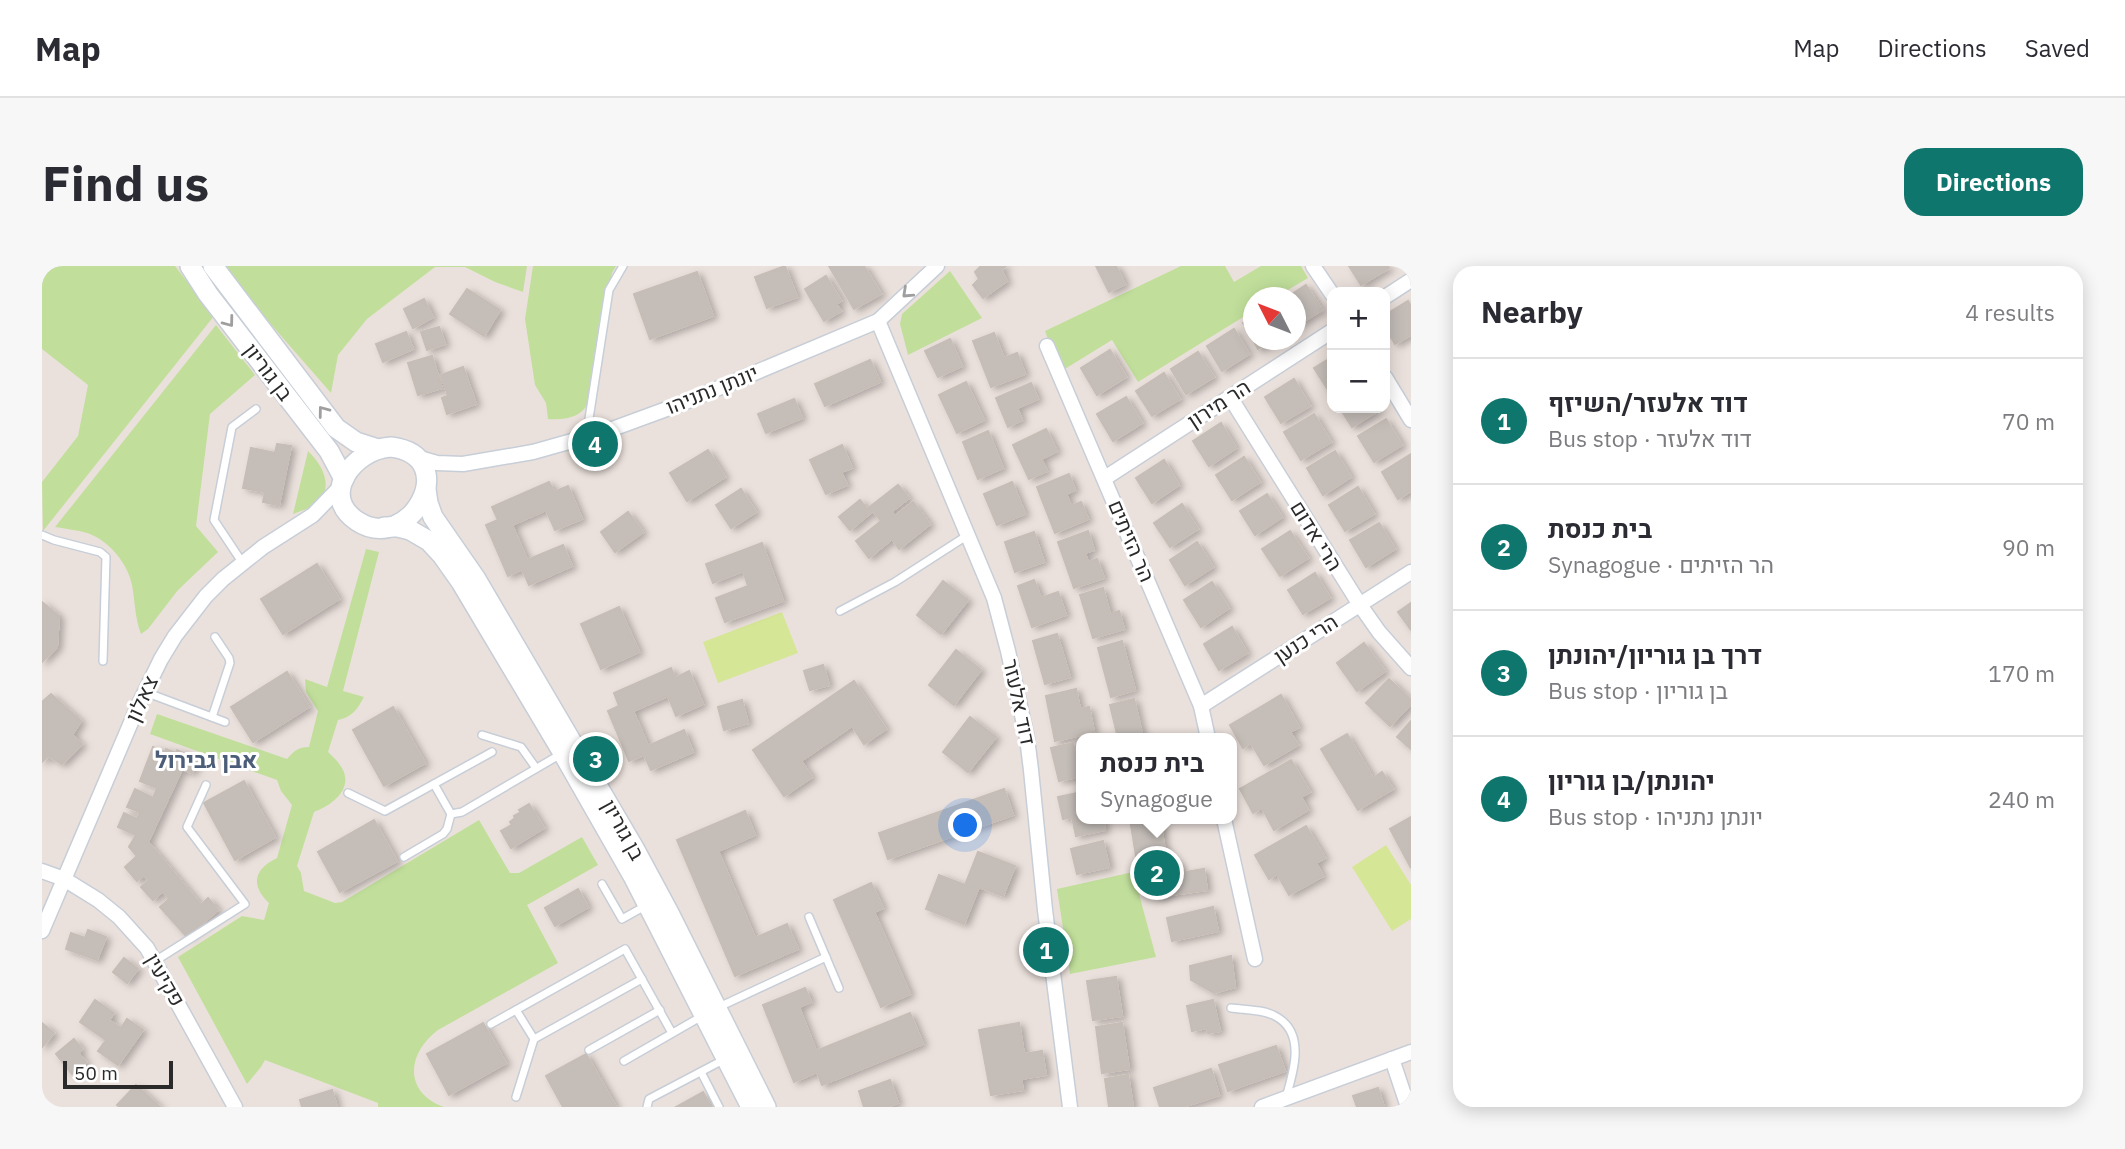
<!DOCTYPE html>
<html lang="en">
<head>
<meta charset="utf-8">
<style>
  :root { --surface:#fff; --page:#f7f7f7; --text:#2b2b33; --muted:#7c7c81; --line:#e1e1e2; --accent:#0f766e }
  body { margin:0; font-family:"IBM Plex Sans",Heebo,sans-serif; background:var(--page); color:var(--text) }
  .controls { position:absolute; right:21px; top:21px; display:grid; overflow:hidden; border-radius:14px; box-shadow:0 4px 18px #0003 }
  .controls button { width:63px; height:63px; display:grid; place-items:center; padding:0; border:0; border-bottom:2px solid var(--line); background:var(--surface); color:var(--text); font:35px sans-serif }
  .compass { position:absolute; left:1201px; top:21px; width:63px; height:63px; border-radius:50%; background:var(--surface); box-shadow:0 4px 18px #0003; rotate:312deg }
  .scale { position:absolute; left:21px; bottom:18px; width:110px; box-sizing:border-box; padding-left:7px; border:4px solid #2a2a2a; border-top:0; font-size:19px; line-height:24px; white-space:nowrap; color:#2a2a2a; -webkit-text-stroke:5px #fff; paint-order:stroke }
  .you { position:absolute; left:924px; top:560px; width:24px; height:24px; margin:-18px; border:5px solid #fff; border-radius:50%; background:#1a73e8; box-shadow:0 0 0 10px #1a73e833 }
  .badge { display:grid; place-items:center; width:46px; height:46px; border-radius:50%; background:var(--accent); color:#fff; font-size:23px; font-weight:700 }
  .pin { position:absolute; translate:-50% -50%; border:4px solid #fff; box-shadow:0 2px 7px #0006 }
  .popup { position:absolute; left:1034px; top:467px; width:161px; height:91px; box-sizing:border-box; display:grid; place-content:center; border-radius:14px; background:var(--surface); filter:drop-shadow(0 2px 5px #0005); font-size:23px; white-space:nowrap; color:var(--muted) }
  .popup b { font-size:26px; color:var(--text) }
  .popup::after { content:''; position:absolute; left:50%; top:100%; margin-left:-14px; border:14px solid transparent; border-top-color:var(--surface) }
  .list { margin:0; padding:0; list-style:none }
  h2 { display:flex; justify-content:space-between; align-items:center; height:91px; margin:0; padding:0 28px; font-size:30px }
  h2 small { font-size:23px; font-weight:400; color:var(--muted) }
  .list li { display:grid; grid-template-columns:46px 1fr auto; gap:21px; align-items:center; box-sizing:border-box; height:126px; padding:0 28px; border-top:2px solid var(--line) }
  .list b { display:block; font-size:26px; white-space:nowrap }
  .list p { margin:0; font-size:23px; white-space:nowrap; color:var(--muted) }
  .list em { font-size:23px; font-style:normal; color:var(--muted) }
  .map { position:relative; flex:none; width:1369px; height:841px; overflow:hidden; border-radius:21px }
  header { display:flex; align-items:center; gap:42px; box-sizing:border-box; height:98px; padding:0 35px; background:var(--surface); border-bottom:2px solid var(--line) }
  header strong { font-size:33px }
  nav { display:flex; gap:38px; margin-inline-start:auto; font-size:24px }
  .intro { display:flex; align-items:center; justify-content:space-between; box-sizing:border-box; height:168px; padding:0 42px }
  h1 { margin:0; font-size:49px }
  .button { padding:18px 32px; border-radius:21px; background:var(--accent); color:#fff; font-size:24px; font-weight:700 }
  main { display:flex; gap:42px; padding:0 42px }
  aside { flex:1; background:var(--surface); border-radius:21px; box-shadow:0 4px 18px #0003 }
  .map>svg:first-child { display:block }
</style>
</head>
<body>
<header>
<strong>Map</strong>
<nav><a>Map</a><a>Directions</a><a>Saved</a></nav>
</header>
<div class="intro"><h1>Find us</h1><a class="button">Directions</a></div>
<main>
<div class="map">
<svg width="1369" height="841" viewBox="0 0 1369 841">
  <defs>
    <filter id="shadow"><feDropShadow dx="4.5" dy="2.5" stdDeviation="3.5" flood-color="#0004"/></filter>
  </defs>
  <rect width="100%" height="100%" fill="#ebe1dc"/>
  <!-- green -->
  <g fill="#c1df9b">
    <path d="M0,0H133L172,50L1,265L0,216L36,170L46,119L0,83Z"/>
    <path d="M178,0H485L481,26L453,16L423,1H393L325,53L296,89L289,127Z"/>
    <path d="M491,0H574L570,7L547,135C540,152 523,154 506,153L504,137L493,119L483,53Z"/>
    <path d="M1139,0H1183L1192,16L1219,0H1259L1266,12L1234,31L1212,32L1211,45L1096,116L1070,74L1018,106L1003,65Z"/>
    <path d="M908,5L940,52L866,89L858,58L860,48Z"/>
    <path d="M174,59L213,109L168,148L154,260L176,286L136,324L106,363L99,368C93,352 93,336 90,319C86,298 67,274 45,267C35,264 24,263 13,261Z"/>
    <path d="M266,185C281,199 294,224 272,239C267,243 258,245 251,248Z"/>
    <path d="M324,283L337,286L301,425L322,431C315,444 310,451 296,454L286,486C290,490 295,494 298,499C314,521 291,539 272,546L255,600L259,607L262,625L293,637L300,636L437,554L468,607H477L540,571L556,599L485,639L516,697L396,764C365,787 361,826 402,841H336V837L223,794L219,801L205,818L136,691L200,650L222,654L227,637C208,619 212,603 235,592L250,539L239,525L235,514L108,468L115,448L245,493C252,485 256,481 267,481L276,445L264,426L263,413L285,421Z"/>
    <path d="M1091,606L1114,691L1028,708L1015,623Z"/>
  </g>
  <!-- pitch -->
  <g fill="#d6e697">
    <path d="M740,346L756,387L676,417L661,376Z"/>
    <path d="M1344,579L1369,619V653L1350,665L1310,601Z"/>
  </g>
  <!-- building -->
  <g fill="#c4bdb8" stroke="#c6bdb6" stroke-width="2" filter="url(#shadow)">
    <path d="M743,0L755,31L725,42L713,11Z"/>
    <path d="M787,0H822L839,28L812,43Z"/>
    <path d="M939,0H964L959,4L965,15L941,32L931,19L937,13L933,6Z"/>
    <path d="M1054,0H1074L1083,18L1067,26Z"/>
    <path d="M1307,0H1346L1347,2L1319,19Z"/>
    <path d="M655,6L671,50L608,73L592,28Z"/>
    <path d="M784,10L799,35L794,38L799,45L782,55L763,23Z"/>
    <path d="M1264,19L1280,44L1254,60V32H1244Z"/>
    <path d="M425,23L458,44L442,70L408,48Z"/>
    <path d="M382,33L391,51L371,62L362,43Z"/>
    <path d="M1366,35L1369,40V69L1353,78L1343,61V49Z"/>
    <path d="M1212,51V74H1232L1216,83L1201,57Z"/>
    <path d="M397,61L403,78L385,84L379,66Z"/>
    <path d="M1192,63L1207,88L1180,105L1165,80Z"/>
    <path d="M364,66L371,83L341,96L334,78Z"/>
    <path d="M952,67L962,92L975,87L983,108L949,121L931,75Z"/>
    <path d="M908,73L920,100L896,111L883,85Z"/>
    <path d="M1068,84L1084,111L1055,129L1039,102Z"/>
    <path d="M1156,86L1172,111L1144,128L1129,103Z"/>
    <path d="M390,90L400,122L376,129L366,97Z"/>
    <path d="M1290,91V126L1288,127L1272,102Z"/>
    <path d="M828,94L838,116L783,140L773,118Z"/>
    <path d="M421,101L434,138L405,148L400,132L406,130L399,109Z"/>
    <path d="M1122,107L1138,133L1110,150L1094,125Z"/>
    <path d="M1252,113L1268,140L1239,157L1223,131Z"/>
    <path d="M924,116L942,154L915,167L897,129Z"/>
    <path d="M989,117L996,133L975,142L980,154L966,161L954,132Z"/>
    <path d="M1084,131L1100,157L1071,175L1055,148Z"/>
    <path d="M752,133L760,152L724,167L716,148Z"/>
    <path d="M1298,142H1336L1337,144L1310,161Z"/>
    <path d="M1272,148L1289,176L1259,194L1242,166Z"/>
    <path d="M1344,153L1360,179L1332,196L1316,170Z"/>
    <path d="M1179,157L1194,182L1167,200L1151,175Z"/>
    <path d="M1004,163L1015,185L999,193L1005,205L987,213L971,179Z"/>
    <path d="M946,165L961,202L936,213L921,176Z"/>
    <path d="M235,178L249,180L237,239L221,236L223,226L201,222L209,182L233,187Z"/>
    <path d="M800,179L810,202L799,206L805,219L784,228L768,194Z"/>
    <path d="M666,184L683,211L645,235L628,207Z"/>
    <path d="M1293,185L1309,211L1281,229L1265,202Z"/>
    <path d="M1369,188V225L1356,233L1340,206Z"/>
    <path d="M1202,191L1218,216L1190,234L1174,209Z"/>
    <path d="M1122,194L1137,219L1110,237L1094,212Z"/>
    <path d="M1027,208L1033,224L1024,228L1029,240L1039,236L1046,253L1013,267L995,221Z"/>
    <path d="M507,216L512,226L526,220L540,253L513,264L504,244L470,259L485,294L521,279L530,300L487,319L480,303L466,310L444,259L456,254L450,241Z"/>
    <path d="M970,216L983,248L955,259L942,228Z"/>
    <path d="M856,219L867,232L849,246L853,250L871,236L888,258L857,283L850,273L827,292L814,275L839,255L831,245L808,264L797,251L818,234L825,243Z"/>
    <path d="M1316,221L1332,248L1303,265L1287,239Z"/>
    <path d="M699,223L714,246L689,262L674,239Z"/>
    <path d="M1225,228L1240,251L1213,269L1198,245Z"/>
    <path d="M1140,238L1156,263L1128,281L1112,257Z"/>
    <path d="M586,246L601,266L573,286L559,266Z"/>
    <path d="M1337,257L1353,283L1324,301L1308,274Z"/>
    <path d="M1046,265L1052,284L1043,287L1046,296L1055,293L1062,312L1032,322L1016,276Z"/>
    <path d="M1248,265L1266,292L1238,310L1220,283Z"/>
    <path d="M992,266L1002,296L973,306L963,276Z"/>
    <path d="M1155,276L1171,301L1143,319L1128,294Z"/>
    <path d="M720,277L741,335L683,356L674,332L706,320L701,305L671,317L664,298Z"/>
    <path d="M275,298L297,333L241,368L219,333Z"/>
    <path d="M1273,307L1288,332L1261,348L1246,324Z"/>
    <path d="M992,314L999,332L1016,326L1024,349L990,361L976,320Z"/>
    <path d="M901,315L926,334L899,368L875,349Z"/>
    <path d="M1170,316L1187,342L1159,361L1142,334Z"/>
    <path d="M1061,322L1068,348L1077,345L1082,363L1051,372L1038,329Z"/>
    <path d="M0,336L17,350L15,381L0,396Z"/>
    <path d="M1369,337V364L1356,346Z"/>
    <path d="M577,341L597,386L559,403L539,358Z"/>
    <path d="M1190,361L1205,387L1177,404L1162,378Z"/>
    <path d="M1015,368L1028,411L1003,418L991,375Z"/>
    <path d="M1080,375L1093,424L1069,431L1056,382Z"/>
    <path d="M1322,377L1343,405L1315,425L1295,397Z"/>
    <path d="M914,384L939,404L912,439L887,419Z"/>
    <path d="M781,399L787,419L768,424L762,405Z"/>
    <path d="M629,402L633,412L647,405L661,438L634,450L626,430L591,445L606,480L642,464L651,486L609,504L602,489L587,495L566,445L577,440L572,427Z"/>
    <path d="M245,406L267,441L211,476L189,441Z"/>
    <path d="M1347,413L1369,434V438L1348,460L1324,437Z"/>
    <path d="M812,415L844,463L822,478L810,460L759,495L770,511L742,530L711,484Z"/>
    <path d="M1034,423L1038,443L1047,441L1052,466L1013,475L1004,430Z"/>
    <path d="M9,428L39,455L30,469L40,478L20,498L6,490L0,496V436Z"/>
    <path d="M1239,429L1257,461L1248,466L1256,479L1222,499L1209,477L1201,482L1188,459Z"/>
    <path d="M1092,433L1101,472H1076L1068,439Z"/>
    <path d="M700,434L706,457L682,464L676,441Z"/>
    <path d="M351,441L383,497L342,520L311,464Z"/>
    <path d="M928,451L954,471L926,506L901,486Z"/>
    <path d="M1369,455V483L1355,471Z"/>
    <path d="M1305,468L1331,512L1340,506L1351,523L1316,544L1279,483Z"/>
    <path d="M1031,477L1034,491L1040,490V510L1017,515L1009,482Z"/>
    <path d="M111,481L123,486L124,483L134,487L135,484L156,493L150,507L140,503L106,576L159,639L166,632L176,644L145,671L118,641L127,633L121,625L111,634L99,621L107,614L102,609L95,615L83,601L95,590L87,581L94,569L76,561L82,547L95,553L98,546L85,541L93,523L111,532L115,522L98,515Z"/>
    <path d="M1249,494L1268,526L1259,531L1266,544L1232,564L1220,542L1211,547L1198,523Z"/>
    <path d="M202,515L233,571L193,594L162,537Z"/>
    <path d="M962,523L971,549L846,593L837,567Z"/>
    <path d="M1040,526V553H1061L1063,564L1034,570L1030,551L1021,553L1016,531Z"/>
    <path d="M487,538L502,562L469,582L459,565L470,559L468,556L473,552L472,550L479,546L477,544Z"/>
    <path d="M703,545L713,569L676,585L713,672L745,658L756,683L693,710L635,574Z"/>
    <path d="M1369,551V602L1348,563Z"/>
    <path d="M1088,553H1118L1123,585L1094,590Z"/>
    <path d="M332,554L355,595L298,626L276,586Z"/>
    <path d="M1264,560L1283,592L1274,597L1281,610L1247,629L1235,608L1227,613L1213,589Z"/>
    <path d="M1061,575L1067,601L1035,608L1029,583Z"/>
    <path d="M936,586L973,600L961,630L937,621L922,658L884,643L897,609L923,619Z"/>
    <path d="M1137,597L1138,607L1162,603L1165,624L1115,631L1110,601Z"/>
    <path d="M829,617L841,642L832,646L868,728L839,741L792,634Z"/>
    <path d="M536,623L546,641L513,660L503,642Z"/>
    <path d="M1171,641L1176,665L1130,675L1125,652Z"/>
    <path d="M46,664L64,671L55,694L24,683L29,667L43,672Z"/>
    <path d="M1189,690L1193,721L1172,727L1149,714L1148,700Z"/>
    <path d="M82,692L96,703L85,717L71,706Z"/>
    <path d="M1074,711L1080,750L1051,754L1045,715Z"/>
    <path d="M763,722L769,736L757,741L774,785L868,747L881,778L780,819L775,806L752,816L721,739Z"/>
    <path d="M53,734L72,747L67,754L79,762L85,753L101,764L76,799L56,785L64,774L38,756Z"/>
    <path d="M1171,734L1178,765L1166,767L1165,762L1150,765L1145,740Z"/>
    <path d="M0,757L12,767L0,781Z"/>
    <path d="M441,757L464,797L407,829L385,788Z"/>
    <path d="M977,757L982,788L1000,785L1004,809L979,813L981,824L949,829L937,764Z"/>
    <path d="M1080,757L1087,803L1060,807L1054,761Z"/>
    <path d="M32,773L40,783L36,787L44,796L30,808L14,788Z"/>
    <path d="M1234,780L1243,805L1186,825L1177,799Z"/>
    <path d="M544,788L574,841H521L504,810Z"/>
    <path d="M1169,803L1177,829L1141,841H1118L1112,822Z"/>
    <path d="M1086,809L1091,841H1067L1063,813Z"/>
    <path d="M848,814L856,837L845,841H822L817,825Z"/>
    <path d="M94,819L118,841H78L75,839Z"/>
    <path d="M1336,822L1342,841H1315L1311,830Z"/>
    <path d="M290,824L295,841H260L258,834Z"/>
    <path d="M661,826L669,841H634Z"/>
  </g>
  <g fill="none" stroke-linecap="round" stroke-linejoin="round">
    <!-- lane casing -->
    <g stroke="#c7ced7" stroke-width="10">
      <g id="lane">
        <path d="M544,172L567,24L581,0"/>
        <path d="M0,269L12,274L58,286L64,291L61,395"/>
        <path d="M200,296L172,254L190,161L214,143"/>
        <path d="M798,345L853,316L926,269"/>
        <path d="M103,426L183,456"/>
        <path d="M170,451L188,397L187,392L173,371"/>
        <path d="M440,469L479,481L494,502"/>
        <path d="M306,527L343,545L450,486"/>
        <path d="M409,548L420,546L519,488"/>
        <path d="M362,591L401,568L405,563L409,548L392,518"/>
        <path d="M560,618L580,653L605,639"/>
        <path d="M767,651L797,722"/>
        <path d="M113,695L203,638L145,561L164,519"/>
        <path d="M677,741L784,691"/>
        <path d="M1189,742C1203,744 1220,743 1233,750C1264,766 1252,805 1244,831"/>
        <path d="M449,758L583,683L630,767"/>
        <path d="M492,773L600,713"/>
        <path d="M547,784L618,744"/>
        <path d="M582,795L662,749"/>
        <path d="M659,806L677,841"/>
        <path d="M474,831L492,773L474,744"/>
        <path d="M605,841L607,833L683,793"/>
      </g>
    </g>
    <!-- street casing -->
    <g stroke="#c7ced7" stroke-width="17">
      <g id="street">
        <path d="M1271,0L1290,28"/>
        <path d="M1343,31L1369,14"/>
        <path d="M836,55L952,332L966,385L985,472L989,504L1003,644L1028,841"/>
        <path d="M1005,80L1159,440L1166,472"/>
        <path d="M1343,111L1369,154"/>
        <path d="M1188,131L1318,339L1337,366L1369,402"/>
        <path d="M374,191L395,197L421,198L491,186L562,166L641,137L836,55L895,0"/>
        <path d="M1063,212L1290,65"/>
        <path d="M1159,440L1369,306"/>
        <path d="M1182,553L1213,693"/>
        <path d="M0,605L22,613L56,634L77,651L105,682L193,841"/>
        <path d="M0,665L96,440L119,393L133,370L164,330L181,313L221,281L271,249L300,219"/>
        <path d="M1350,793L1366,841"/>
        <path d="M1220,841L1369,786"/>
      </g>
    </g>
    <!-- secondary casing -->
    <g stroke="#c7ced7" stroke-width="22">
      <g id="secondary">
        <path d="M148,0L166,28L287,185L302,213"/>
        <path d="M171,0L294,162L314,176L336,183"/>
        <path d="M349,181C422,190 368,290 315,255C277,230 311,183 349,181Z"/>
        <path d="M384,223L386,237L391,251L434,313L592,582L627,647L724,841"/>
        <path d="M342,261H356L368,264L387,275L400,289L419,316L518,482L591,610L709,841"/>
      </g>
    </g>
    <!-- lane -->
    <use href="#lane" stroke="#fff" stroke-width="7"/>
    <!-- street -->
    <use href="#street" stroke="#fff" stroke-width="14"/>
    <!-- secondary -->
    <use href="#secondary" stroke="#fff" stroke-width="19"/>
  </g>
  <!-- one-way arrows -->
  <defs><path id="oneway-chevron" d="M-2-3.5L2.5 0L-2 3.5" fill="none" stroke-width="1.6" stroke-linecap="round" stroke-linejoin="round" transform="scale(1.75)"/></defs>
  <g stroke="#9f9f9f">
    <use href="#oneway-chevron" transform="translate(865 27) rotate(137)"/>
    <use href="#oneway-chevron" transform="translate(187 56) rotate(53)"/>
    <use href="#oneway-chevron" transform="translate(281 145) rotate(-127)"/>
  </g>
  <g text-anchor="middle" stroke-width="6" stroke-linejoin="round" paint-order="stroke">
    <!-- street labels -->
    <g font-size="21" fill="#2a2a2a" stroke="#fff">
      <text transform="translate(226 106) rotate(53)" y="7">בן גוריון</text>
      <text transform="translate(670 124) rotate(-22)" y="7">יונתן נתניהו</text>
      <text transform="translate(1177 138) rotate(-33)" y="7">הר מירון</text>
      <text transform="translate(1274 270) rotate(58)" y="7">הרי אדום</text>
      <text transform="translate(1089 275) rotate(67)" y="7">הר הזיתים</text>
      <text transform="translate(1264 373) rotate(-33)" y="7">הרי כנען</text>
      <text transform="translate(100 433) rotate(-65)" y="7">צאלון</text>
      <text transform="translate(977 436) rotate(78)" y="7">דוד אלעזר</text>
      <text transform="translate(581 564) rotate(61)" y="7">בן גוריון</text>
      <text transform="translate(123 714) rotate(60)" y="7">פקיעין</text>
    </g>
    <!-- neighbourhood labels -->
    <g font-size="23" font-weight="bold" fill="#4c5d78" stroke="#fff">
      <text x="164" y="502">אבן גבירול</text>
    </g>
  </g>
</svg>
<div class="controls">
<button>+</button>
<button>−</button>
</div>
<svg class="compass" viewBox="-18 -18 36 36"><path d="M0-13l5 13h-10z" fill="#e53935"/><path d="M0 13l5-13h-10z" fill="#7c7c81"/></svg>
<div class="scale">50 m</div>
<div class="you"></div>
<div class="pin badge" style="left:1004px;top:684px">1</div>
<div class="pin badge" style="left:1115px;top:607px">2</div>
<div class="popup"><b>בית כנסת</b>Synagogue</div>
<div class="pin badge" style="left:554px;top:493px">3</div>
<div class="pin badge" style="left:553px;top:178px">4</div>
</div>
<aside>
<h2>Nearby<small>4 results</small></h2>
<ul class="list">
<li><span class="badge">1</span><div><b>דוד אלעזר/השיזף</b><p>Bus stop · דוד אלעזר</p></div><em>70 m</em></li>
<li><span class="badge">2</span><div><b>בית כנסת</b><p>Synagogue · הר הזיתים</p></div><em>90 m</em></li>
<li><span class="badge">3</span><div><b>דרך בן גוריון/יהונתן</b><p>Bus stop · בן גוריון</p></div><em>170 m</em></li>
<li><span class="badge">4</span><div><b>יהונתן/בן גוריון</b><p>Bus stop · יונתן נתניהו</p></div><em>240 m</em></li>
</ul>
</aside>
</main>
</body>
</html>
